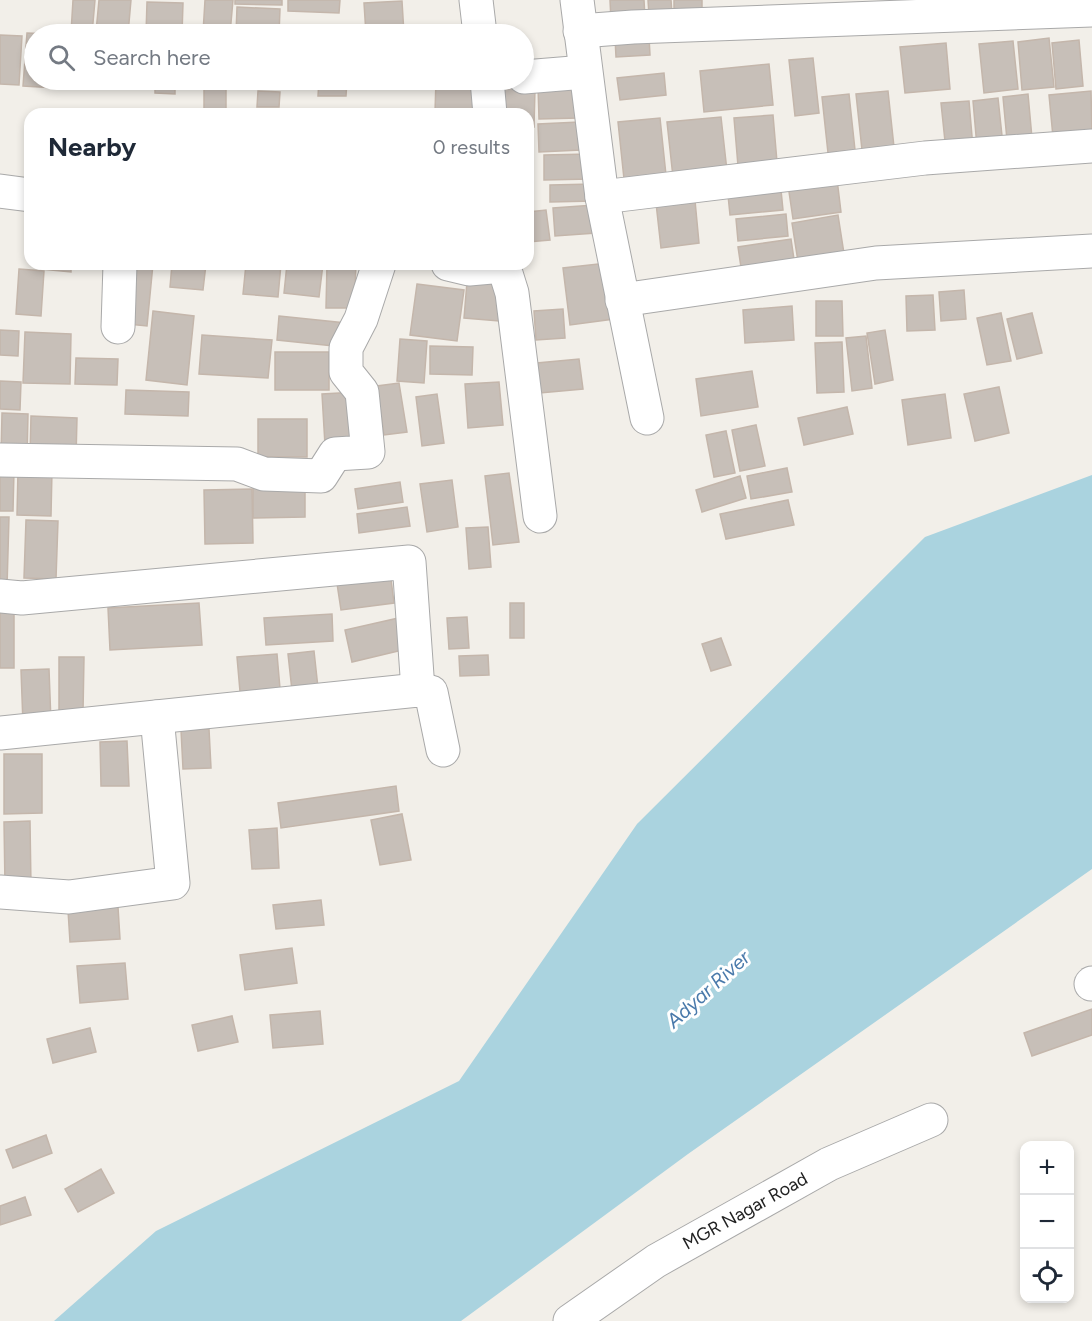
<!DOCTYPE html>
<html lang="en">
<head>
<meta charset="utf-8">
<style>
  :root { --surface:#fff; --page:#f6f6f7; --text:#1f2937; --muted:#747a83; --line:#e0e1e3 }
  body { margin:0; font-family:Figtree,sans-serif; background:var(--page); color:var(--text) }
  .controls { position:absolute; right:18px; bottom:18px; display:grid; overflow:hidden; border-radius:12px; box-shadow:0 3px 9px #0003 }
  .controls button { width:54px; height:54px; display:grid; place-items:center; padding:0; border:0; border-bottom:2px solid var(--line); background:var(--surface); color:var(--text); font:30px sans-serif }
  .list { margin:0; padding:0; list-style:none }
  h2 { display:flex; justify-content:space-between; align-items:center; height:78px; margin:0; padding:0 24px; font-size:26px }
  h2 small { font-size:20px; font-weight:400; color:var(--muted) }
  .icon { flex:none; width:33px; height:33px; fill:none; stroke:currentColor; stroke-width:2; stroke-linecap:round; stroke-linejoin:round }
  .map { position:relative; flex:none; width:1092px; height:1321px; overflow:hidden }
  .search { position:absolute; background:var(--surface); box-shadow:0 3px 9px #0003; left:24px; top:24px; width:510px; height:66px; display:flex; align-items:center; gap:15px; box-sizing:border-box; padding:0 21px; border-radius:33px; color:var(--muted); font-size:22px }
  .panel { position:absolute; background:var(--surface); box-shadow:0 3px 9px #0003; left:24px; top:108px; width:510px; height:162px; border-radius:18px }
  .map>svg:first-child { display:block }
</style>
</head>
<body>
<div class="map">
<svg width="1092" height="1321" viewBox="0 0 1092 1321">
  <rect width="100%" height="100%" fill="#f2efe9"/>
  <!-- water -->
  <path fill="#aad3df" d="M1092,475V869L688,1154L461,1321H54L156,1231L459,1081L637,824L925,537Z"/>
  <!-- building -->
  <g fill="#c7bfb8" stroke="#c4b6ab" stroke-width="1.5">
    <path d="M73,0H95L92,34L71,33Z"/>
    <path d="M99,0H131L128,34L96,32Z"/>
    <path d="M205,0H233L230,34L203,33Z"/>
    <path d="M235,0H282V5L235,4Z"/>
    <path d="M288,0H340L339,13L288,11Z"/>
    <path d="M610,0H644L645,18L611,20Z"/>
    <path d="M648,0H671L672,14L649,15Z"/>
    <path d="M674,0H702V13L674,14Z"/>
    <path d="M402,1L404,34H366L364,3Z"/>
    <path d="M147,2L183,3L182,34H146Z"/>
    <path d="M237,7L280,9L279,34H236Z"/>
    <path d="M27,33L49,34H34V80H57L56,88L23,86Z"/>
    <path d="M0,35L22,36L19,85L0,84Z"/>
    <path d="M649,37L650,55L616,57L615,38Z"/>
    <path d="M1049,38L1054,87L1022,90L1018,42Z"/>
    <path d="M1079,40L1083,86L1056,89L1052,43Z"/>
    <path d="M1013,41L1018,89L984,93L979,44Z"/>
    <path d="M946,43L950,89L905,93L900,47Z"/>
    <path d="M813,58L819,113L795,116L789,60Z"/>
    <path d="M769,64L773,105L704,112L700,71Z"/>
    <path d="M664,73L666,95L620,100L617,78Z"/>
    <rect x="63" y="80" width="19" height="9"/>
    <rect x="85" y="80" width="25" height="6"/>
    <path d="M112,80H135V89L112,88Z"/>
    <path d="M155,80H175V94L155,93Z"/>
    <path d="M207,80H242V82L207,83Z"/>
    <path d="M262,80H293L292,86H262Z"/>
    <path d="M319,80H347L346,96H318Z"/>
    <path d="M436,80L479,81L477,114L435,112Z"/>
    <path d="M204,84L226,85V110H204Z"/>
    <path d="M577,85L579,118L539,119L538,86Z"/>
    <path d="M497,88L535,89L534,127H528V114H496Z"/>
    <path d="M258,91L280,92L279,107H257Z"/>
    <path d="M888,91L894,147L862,150L856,94Z"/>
    <path d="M1091,91L1092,133L1053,137L1049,95Z"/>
    <path d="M849,94L855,150L828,153L822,97Z"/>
    <path d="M1028,94L1032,138L1007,140L1003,97Z"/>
    <path d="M998,98L1003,145L977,147L973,101Z"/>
    <path d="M969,101L973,148L946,151L941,103Z"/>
    <path d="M773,115L777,162L738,166L734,118Z"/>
    <path d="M721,117L727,171L673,177L667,122Z"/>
    <path d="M660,118L666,175L624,179L618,122Z"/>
    <path d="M579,122L581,150L539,152L538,124Z"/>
    <path d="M589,154L590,179L544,180V155Z"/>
    <path d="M837,179L841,212L793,219L788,185Z"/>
    <path d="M780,180L783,210L730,215L727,185Z"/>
    <path d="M593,184L594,201L550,202V185Z"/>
    <path d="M694,190L699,243L661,248L655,194Z"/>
    <path d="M594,205L596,233L555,236L553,208Z"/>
    <path d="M546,210L550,240L528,242V212Z"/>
    <path d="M786,214L788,236L738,241L736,219Z"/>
    <path d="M838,215L845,260L799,268L792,223Z"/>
    <path d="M791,239L795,266L742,274L738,247Z"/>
    <path d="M607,263L614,319L570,325L563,268Z"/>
    <path d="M41,264H71V272L41,269Z"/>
    <path d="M125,264H153L147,326L118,323Z"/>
    <path d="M172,264H206L203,290L170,287Z"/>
    <path d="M246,264H281L278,297L243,294Z"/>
    <path d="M287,264H323L319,297L284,293Z"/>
    <path d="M327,264H356L354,308H326Z"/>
    <path d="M19,269L44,271L41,316L16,314Z"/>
    <path d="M467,282L502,285L499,321L464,318Z"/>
    <path d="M417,284L464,290L457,341L410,335Z"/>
    <path d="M964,290L966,319L941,321L939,292Z"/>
    <path d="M933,295L935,330L907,331L906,296Z"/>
    <path d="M816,301H842L843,336H816Z"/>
    <path d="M792,306L794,340L745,343L743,310Z"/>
    <path d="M563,309L565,338L536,340L534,311Z"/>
    <path d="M153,311L194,316L187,385L146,380Z"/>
    <path d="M1001,313L1011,361L987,365L977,318Z"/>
    <path d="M1032,313L1042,353L1017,359L1007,319Z"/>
    <path d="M279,316L346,323L343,347L277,340Z"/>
    <path d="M0,330L19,331L18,356L0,355Z"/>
    <path d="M885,330L893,380L875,384L867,333Z"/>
    <path d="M25,332L71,334L70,384L23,383Z"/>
    <path d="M202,335L272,340L268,378L199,374Z"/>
    <path d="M866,336L872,388L852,391L846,338Z"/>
    <path d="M400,339L427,341L424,383L397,381Z"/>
    <path d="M842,342L844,392L817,393L815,343Z"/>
    <path d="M430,346L473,347L472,375L430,374Z"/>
    <rect x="275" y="352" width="54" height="38"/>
    <path d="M76,358L118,359L117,385L75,384Z"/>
    <path d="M579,359L583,389L540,393L537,363Z"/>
    <path d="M752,371L758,407L701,416L696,379Z"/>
    <path d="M0,381L21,382L20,410L0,409Z"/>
    <path d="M499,382L503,425L468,428L465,384Z"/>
    <path d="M399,383L407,432L384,435L377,386Z"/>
    <path d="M999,387L1009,433L975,441L964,394Z"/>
    <path d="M126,390L189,392L188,416L125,414Z"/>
    <path d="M357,392L360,443L325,445L322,394Z"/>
    <path d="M437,394L444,443L422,446L416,397Z"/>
    <path d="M945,394L951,438L908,445L902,400Z"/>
    <path d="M847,407L853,434L804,445L798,418Z"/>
    <path d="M2,413L28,414L27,458L1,457Z"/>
    <path d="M31,416L77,418L76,457L30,455Z"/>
    <rect x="258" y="419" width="49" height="38"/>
    <path d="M756,425L765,466L740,471L732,430Z"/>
    <path d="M726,431L735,473L714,477L706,435Z"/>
    <path d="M787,468L792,492L751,499L747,476Z"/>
    <path d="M18,470L52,471L51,516L17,515Z"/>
    <path d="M0,471H14L13,511H0Z"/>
    <path d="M509,473L519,542L493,545L485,476Z"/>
    <path d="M740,476L746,498L702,512L696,490Z"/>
    <path d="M452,480L458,527L427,532L420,484Z"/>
    <path d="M253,481H305V517L253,518Z"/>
    <path d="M400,482L403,502L358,509L355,489Z"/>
    <path d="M252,489L253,543L205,544L204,490Z"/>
    <path d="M788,500L794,525L726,539L720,514Z"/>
    <path d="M407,507L410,526L359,533L357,514Z"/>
    <path d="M0,517H9L7,587H0Z"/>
    <path d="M26,520L58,521L56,579L24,578Z"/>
    <path d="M488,527L491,567L469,569L466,528Z"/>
    <path d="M390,571L394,603L341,610L336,577Z"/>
    <path d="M199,603L202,645L110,650L108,608Z"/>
    <rect x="510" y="603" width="14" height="35"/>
    <rect x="0" y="612" width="14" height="56"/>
    <path d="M332,614L333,641L266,645L264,618Z"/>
    <path d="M403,617L411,648L352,662L345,630Z"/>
    <path d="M467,617L469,648L449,649L447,618Z"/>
    <path d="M721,638L731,665L711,671L702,644Z"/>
    <path d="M314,651L319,697L293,700L288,654Z"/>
    <path d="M277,654L281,700L241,703L237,657Z"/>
    <path d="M488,655L489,675L460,676L459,656Z"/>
    <path d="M59,657H84L83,713L59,712Z"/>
    <path d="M49,669L51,722L23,724L21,670Z"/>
    <path d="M209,729L211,768L183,769L181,730Z"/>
    <path d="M127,741L129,786H101L100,742Z"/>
    <path d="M4,754H42V813L4,814Z"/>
    <path d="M396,786L399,811L281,828L278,803Z"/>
    <path d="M402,814L411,860L380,865L371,820Z"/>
    <path d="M30,821L31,886H5L4,822Z"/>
    <path d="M277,828L279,868L252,869L249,830Z"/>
    <path d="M321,900L324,925L276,929L273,905Z"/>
    <path d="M118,907L120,939L70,942L68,910Z"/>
    <path d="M292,948L297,983L245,990L240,955Z"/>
    <path d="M125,963L128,999L80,1003L77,966Z"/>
    <path d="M1092,1009V1035L1032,1056L1024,1033Z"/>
    <path d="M320,1011L323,1044L273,1048L270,1015Z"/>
    <path d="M232,1016L238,1042L198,1051L192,1025Z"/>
    <path d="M90,1028L96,1052L53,1063L47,1039Z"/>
    <path d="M46,1135L52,1153L13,1168L6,1150Z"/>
    <path d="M101,1169L114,1193L78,1212L65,1189Z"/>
    <path d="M25,1197L31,1215L0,1225V1206Z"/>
  </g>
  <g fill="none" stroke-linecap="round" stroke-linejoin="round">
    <!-- street casing -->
    <g stroke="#a9a9a9" stroke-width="35">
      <g id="street">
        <path d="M476,0L480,34"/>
        <path d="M577,0L602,197L647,418"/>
        <path d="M580,31L633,27L1092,10"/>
        <path d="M524,77L585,72"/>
        <path d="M487,80L490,114"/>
        <path d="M0,191L30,195"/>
        <path d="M602,197L925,158L1092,146"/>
        <path d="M448,264L469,269L503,266"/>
        <path d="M503,264L512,293L540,516"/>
        <path d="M622,300L876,263L1092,251"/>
        <path d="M118,327L120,264"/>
        <path d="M0,460L237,464L264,474L321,476L335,454L368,452L362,392L346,372V348L361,319L379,264"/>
        <path d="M0,596L22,598L409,562L418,690"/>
        <path d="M0,733L418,690L431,692L443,750"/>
        <path d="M0,892L69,897L173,883L157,717"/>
        <path d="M1091,984L1092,983"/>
        <path d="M570,1321L656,1261L829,1164L931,1120"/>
      </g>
    </g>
    <!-- street -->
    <use href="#street" stroke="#fff" stroke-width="33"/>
  </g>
  <g text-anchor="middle" stroke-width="6" stroke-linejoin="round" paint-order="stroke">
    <!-- street labels -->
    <g font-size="18" fill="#222" stroke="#fff">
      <text transform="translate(745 1211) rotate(-29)" y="6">MGR Nagar Road</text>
    </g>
    <!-- water labels -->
    <g font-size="20" font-style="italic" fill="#4a7aab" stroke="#fff">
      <text transform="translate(708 989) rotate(-42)" y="7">Adyar River</text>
    </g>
  </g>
</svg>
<div class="controls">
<button>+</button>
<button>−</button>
<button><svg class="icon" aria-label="locate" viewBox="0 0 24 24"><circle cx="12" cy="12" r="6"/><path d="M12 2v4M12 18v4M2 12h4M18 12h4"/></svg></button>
</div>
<div class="search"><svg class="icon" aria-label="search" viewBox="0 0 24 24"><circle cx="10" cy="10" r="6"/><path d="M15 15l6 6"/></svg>Search here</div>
<section class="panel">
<h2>Nearby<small>0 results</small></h2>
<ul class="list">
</ul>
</section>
</div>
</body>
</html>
